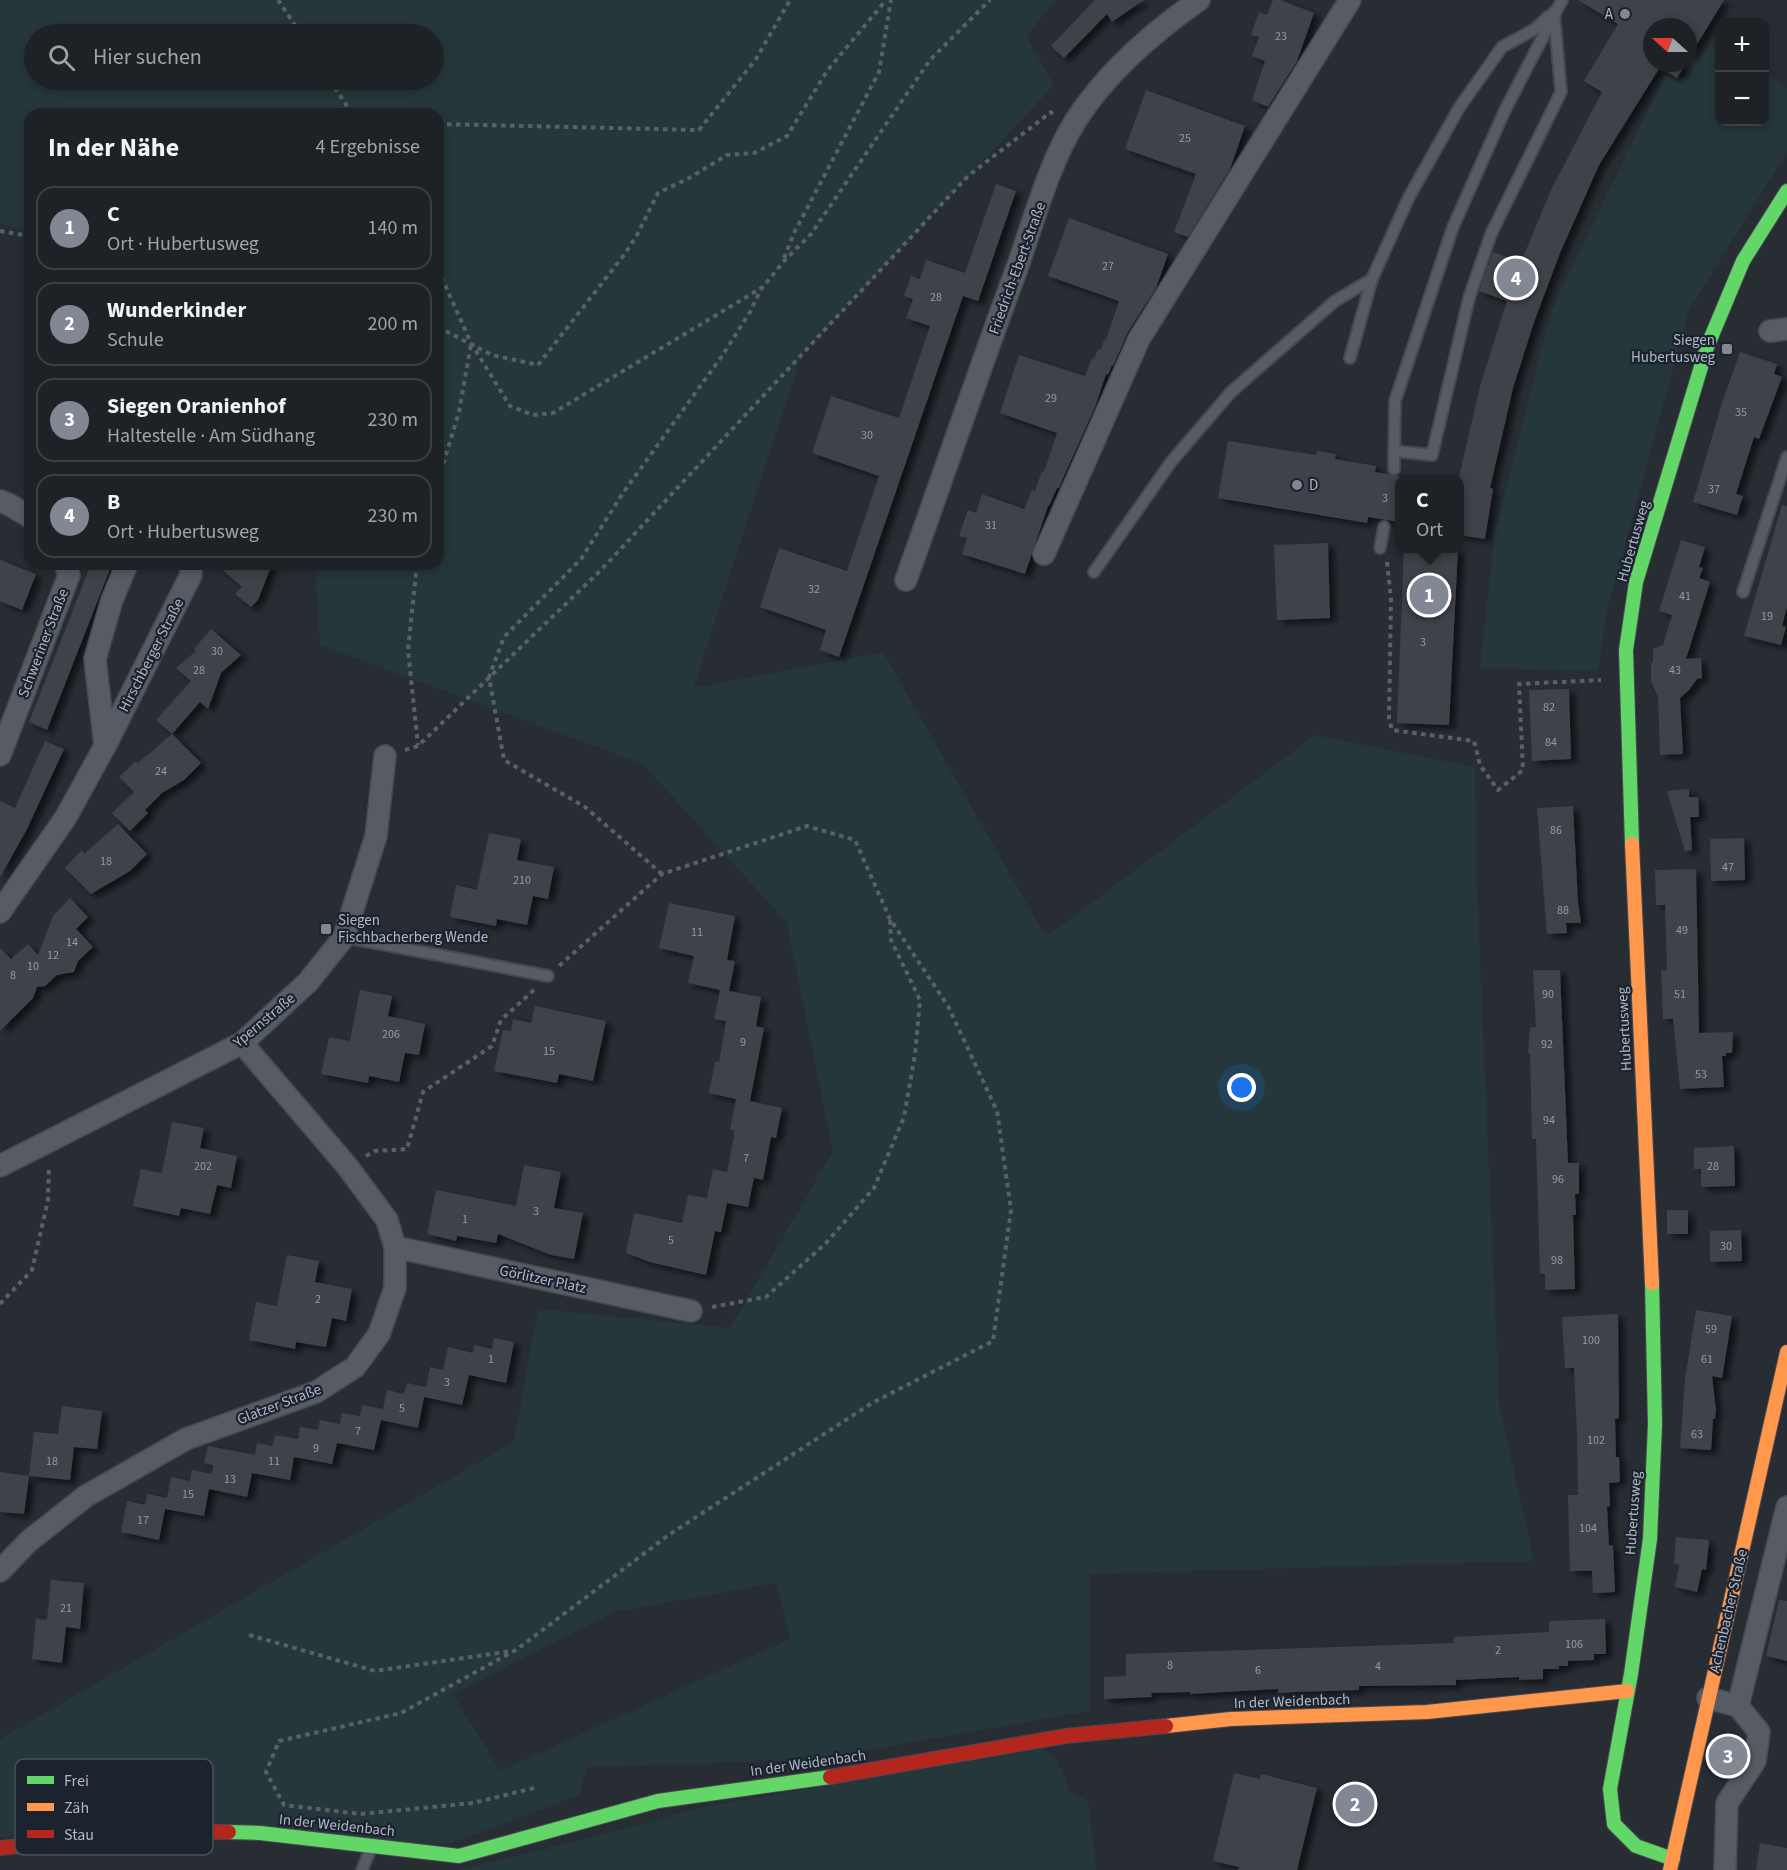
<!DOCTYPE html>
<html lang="de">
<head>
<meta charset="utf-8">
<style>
  :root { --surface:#1e2227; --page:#262a2f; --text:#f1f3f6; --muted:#a1a4a7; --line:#3c3f44; --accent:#818793 }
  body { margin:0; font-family:"Source Sans 3",sans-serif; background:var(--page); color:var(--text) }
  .controls { position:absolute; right:18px; top:18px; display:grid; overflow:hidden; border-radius:12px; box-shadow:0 3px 9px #0003 }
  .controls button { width:54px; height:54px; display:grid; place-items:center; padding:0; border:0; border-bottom:2px solid var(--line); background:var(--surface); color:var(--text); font:30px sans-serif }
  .compass { position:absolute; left:1643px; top:18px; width:54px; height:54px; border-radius:50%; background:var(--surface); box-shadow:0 3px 9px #0003; rotate:291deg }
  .you { position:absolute; left:1242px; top:1088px; width:21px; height:21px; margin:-15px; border:4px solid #fff; border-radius:50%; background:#1a73e8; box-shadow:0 0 0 9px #1a73e833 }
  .badge { display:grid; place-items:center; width:39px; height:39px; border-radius:50%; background:var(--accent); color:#fff; font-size:20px; font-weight:700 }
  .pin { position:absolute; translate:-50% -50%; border:3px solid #fff; box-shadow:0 2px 6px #0006 }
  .popup { position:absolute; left:1395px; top:475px; width:69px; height:78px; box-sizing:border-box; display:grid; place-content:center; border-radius:12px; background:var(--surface); filter:drop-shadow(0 2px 4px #0005); font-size:20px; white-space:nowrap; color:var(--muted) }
  .popup b { font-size:22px; color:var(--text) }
  .popup::after { content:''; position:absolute; left:50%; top:100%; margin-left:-12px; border:12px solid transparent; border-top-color:var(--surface) }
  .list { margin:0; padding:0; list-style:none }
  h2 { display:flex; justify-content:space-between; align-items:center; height:78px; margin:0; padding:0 24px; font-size:26px }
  h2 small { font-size:20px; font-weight:400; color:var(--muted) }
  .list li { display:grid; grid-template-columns:39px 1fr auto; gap:18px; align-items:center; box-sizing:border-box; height:84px; margin:0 12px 12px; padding:0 12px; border:2px solid var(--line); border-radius:18px }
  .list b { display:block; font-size:22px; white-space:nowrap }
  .list p { margin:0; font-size:20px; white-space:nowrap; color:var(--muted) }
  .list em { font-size:20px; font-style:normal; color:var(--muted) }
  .icon { flex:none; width:33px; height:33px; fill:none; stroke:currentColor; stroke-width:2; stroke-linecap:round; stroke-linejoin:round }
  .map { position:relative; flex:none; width:1787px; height:1870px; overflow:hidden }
  .search { position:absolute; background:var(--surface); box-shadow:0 3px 9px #0003; left:24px; top:24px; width:420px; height:66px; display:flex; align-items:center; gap:15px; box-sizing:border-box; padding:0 21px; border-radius:33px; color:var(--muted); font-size:22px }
  .panel { position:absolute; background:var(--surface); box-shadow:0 3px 9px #0003; left:24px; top:108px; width:420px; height:462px; border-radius:18px }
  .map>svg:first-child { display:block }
</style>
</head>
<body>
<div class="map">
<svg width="1787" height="1870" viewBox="0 0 1787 1870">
  <defs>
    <filter id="shadow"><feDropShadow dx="6" dy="4" stdDeviation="3" flood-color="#0009"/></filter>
  </defs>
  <rect width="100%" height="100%" fill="#282d34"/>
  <!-- green -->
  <g fill="#25373a" fill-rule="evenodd">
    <path d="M0,0H1056L1026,36L1054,85L801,356L693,688L883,652L1046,937L1315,735L1475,767L1476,867L1499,1405L1534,1561L1089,1574V1711L812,1760L587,1767L579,1795L450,1844L0,1837V1739L514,1442L538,1309L730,1328L833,1151L787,923L643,764L320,645L315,564H438V114H30V232L0,224ZM34,34H434V80H34ZM776,1583L790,1639L500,1771L453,1694L614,1612Z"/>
    <path d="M1716,36L1720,39V122H1764L1765,72L1787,88V152L1689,310L1607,610L1598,671L1480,668L1495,532L1552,309L1665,75L1678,82Z"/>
    <path d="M1041,1749L1057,1760L1071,1793L1088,1801L1096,1870H457L551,1848L708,1806Z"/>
  </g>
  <!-- building -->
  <g fill="#3f4249" filter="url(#shadow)">
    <path d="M1095,0H1144L1112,22L1107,14L1064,58L1051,46Z"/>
    <path d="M1273,0H1280L1314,13L1297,61L1268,107L1252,100L1265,61L1252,56L1259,37L1251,35L1259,12L1267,15Z"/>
    <path d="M1578,0H1724L1688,59V27H1652V63H1686L1677,78L1660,67L1599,165L1560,253L1534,322L1513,388L1490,488L1493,489L1485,539L1459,535V477L1480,386L1507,301L1479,291L1493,252L1521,262L1551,190L1602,92L1584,81L1618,24Z"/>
    <path d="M1146,90L1245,126L1230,169L1188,237L1174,232L1196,174L1125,149Z"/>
    <path d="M996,184L1016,191L978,301L963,296L839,657L820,650L826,630L760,607L779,548L847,571L879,476L812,453L831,396L899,418L930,326L906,318L913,299L904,296L911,276L920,279L926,260L965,273Z"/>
    <path d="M1069,218L1168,254L1156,288L1128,332L1113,366L1112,365L1108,375L1106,374L1095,407L1064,476L1059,488H1057L1049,506H1048L1025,574L962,554L967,538L959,536L968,510L976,513L982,494L1024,509L1032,490L1035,491L1042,471L1044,472L1057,433L1000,413L1019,355L1085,376L1092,358L1094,359L1098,349L1101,350L1104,340H1106L1119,301L1048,276Z"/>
    <path d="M1740,352L1777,364L1774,374L1782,377L1759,439L1754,437L1736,494L1743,496L1737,515L1693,502L1722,403Z"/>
    <path d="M1228,441L1316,455L1317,451L1336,454L1335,459L1376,466L1375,472L1399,476V522L1368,517L1367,523L1218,498Z"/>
    <path d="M1782,505L1787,506V607L1782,626L1786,627L1781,645L1744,636Z"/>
    <path d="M1681,540L1705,547L1699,567L1703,568L1699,578L1710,582L1686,659L1701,658L1702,678L1697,679L1689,690L1680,698L1683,754L1660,755L1658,697L1651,681V663H1653V649L1663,645L1672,615L1659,611Z"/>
    <path d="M1328,543L1330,618L1277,620L1274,545Z"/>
    <path d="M1404,549H1458L1449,725L1397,723Z"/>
    <path d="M0,560L36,574L22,610L0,601Z"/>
    <path d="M91,564H112L47,730L29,722Z"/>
    <path d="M216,564H272L258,600L251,607L235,594L242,587Z"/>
    <path d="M211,629L241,655L221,673L208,709L200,702L172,734L156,720L191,681L176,668L196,651L194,649Z"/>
    <path d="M1569,689L1571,759L1532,761L1529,690Z"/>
    <path d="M172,734L201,763L184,780L162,793L145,810L148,813L130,831L112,813L134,792L119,777L136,761L138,763Z"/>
    <path d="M45,741L64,749L26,831L0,877V801L15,808Z"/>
    <path d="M1689,789V797H1698L1699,817H1690L1692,850L1685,851L1667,791Z"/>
    <path d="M1573,806L1578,902L1581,923H1566L1567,933L1547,934L1537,808Z"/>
    <path d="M118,824L147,854L130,871L91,894L65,868L82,850L84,854Z"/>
    <path d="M489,833L521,839L517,860L554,867L548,899L533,896L527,925L497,919L496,926L450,917L456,885L477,890Z"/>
    <path d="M1744,838L1745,880L1711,881L1710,839Z"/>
    <path d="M1696,869L1699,1033L1733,1032L1732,1053H1726V1056H1722L1724,1087L1680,1089L1673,1019H1663L1661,970H1667L1665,905H1656L1655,870Z"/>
    <path d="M70,898L88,917L76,929L93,947L78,961L74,972L57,975L45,986L37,987L33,998L0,1031V948L11,959L28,944L38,955L53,916Z"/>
    <path d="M669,903L735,916L727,960L735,961L729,991L761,997L756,1026L764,1028L750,1101L782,1108L776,1138L771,1137L763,1180L754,1178L748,1207L727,1203L721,1232L715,1231L706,1275L650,1262L626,1253L634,1213L682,1223L688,1195L707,1198L713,1169L727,1172L734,1137V1130H730L736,1099L709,1093L715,1062H719L726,1021L714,1019L720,990L688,983L694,956L659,948Z"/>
    <path d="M1533,970H1560L1568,1163H1579V1194H1575L1576,1215H1573L1575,1289L1545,1290V1274H1540L1536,1139H1532L1530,1053H1528L1530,1027H1536Z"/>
    <path d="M360,990L392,996L388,1016L425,1024L419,1055L405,1053L399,1082L369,1076L368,1083L321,1074L329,1037L350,1041Z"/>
    <path d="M535,1006L606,1021L593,1081L559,1074L557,1083L494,1071L503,1030L511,1031L513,1019L531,1023Z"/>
    <path d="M172,1122L204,1128L200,1148L237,1156L231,1188L217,1185L210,1214L181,1208L179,1216L133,1206L141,1169L162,1173Z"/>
    <path d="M1734,1146L1735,1186L1701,1187V1169H1694V1148Z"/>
    <path d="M524,1165L561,1172L554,1208L583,1213L574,1259L551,1255L498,1234L496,1243L457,1236L456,1241L427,1234L436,1190L516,1206Z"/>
    <rect x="1667" y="1210" width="21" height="24"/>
    <path d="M1741,1230L1742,1261L1710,1262V1231Z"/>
    <path d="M287,1255L319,1261L315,1282L352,1289L346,1321L332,1318L326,1347L296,1342L295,1349L249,1340L256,1302L277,1306Z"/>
    <path d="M1696,1310L1732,1316L1722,1378L1712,1376L1716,1410L1715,1419H1713L1711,1450L1680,1448L1685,1379Z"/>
    <path d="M1618,1314L1619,1418L1615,1419L1616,1457H1619L1620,1482L1609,1483L1610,1506L1607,1507L1609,1546L1613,1545L1615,1592L1593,1593L1592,1571H1570L1568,1495H1578L1577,1435L1574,1368H1565L1562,1317Z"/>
    <path d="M494,1338L514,1342L506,1383L469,1375L462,1405L424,1397L418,1428L381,1420L374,1450L337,1443L332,1464L294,1457L290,1480L252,1473L247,1497L209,1489L204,1516L165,1509L159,1540L121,1532L127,1501L145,1505L147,1494L167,1498L171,1477L190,1481L192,1470L212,1474L213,1465L204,1463L208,1446L255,1455L257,1443L272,1446L275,1435L298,1439L300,1427L318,1430L320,1420L340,1424L342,1413L360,1416L362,1405L383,1409L387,1390L404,1394L407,1383L426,1387L430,1367L443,1370L448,1347L473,1353L474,1345L492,1349Z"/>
    <path d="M62,1406L102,1411L97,1449L74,1447L70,1480L29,1476L34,1432L58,1434Z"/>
    <path d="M0,1472L29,1476L24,1514L0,1512Z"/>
    <path d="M1676,1537L1709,1540L1706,1570L1702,1569L1697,1592L1675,1587L1679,1565L1674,1563Z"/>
    <path d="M51,1580L84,1583L80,1629L66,1627L62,1663L32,1659L36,1619L47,1620Z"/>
    <path d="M1779,1600L1787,1601V1661L1766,1656Z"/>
    <path d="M1605,1619L1606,1654H1594V1660L1568,1661V1666H1559V1669H1543V1679L1519,1680V1677L1456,1680V1685L1359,1686V1690L1296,1692L1278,1693V1689L1190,1694V1692L1151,1693L1152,1697L1104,1699V1677L1126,1676V1654L1454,1643V1637L1549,1632V1621Z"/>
    <path d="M1234,1773L1260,1779L1261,1774L1317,1788L1297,1870H1238L1239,1867L1213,1861Z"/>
    <path d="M1760,1843L1787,1848V1870H1756Z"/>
  </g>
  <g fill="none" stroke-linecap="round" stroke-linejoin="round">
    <!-- lane casing -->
    <g stroke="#46494f" stroke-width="14">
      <g id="lane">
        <path d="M1350,358L1372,279L1409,197L1459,108L1502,47L1535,29L1549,16"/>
        <path d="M1394,451L1432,455L1469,298L1491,234L1561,92L1554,12"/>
        <path d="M1394,469L1395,401L1453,227L1505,110L1562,0"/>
        <path d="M1380,548L1384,527"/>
        <path d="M1094,572L1171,462L1231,392L1335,301L1372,279"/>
        <path d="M1743,592L1787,457"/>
        <path d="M344,937L548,976"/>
        <path d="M362,1870L371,1848"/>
      </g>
    </g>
    <!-- street casing -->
    <g stroke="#46494f" stroke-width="24">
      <g id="street">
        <path d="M1770,331L1787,329"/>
        <path d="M0,501L10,505L30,517"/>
        <path d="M1044,554L1139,339L1350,0"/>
        <path d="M906,580C943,476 979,371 1017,268C1034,220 1049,163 1076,120C1107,72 1152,33 1199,0"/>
        <path d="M105,746L95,659L112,600L127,564"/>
        <path d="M0,755L69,575L65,564"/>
        <path d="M0,912L66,817L105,746L191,575L190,564"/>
        <path d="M0,1166L242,1043L308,982L344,937L376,836L385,756"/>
        <path d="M395,1247L691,1311"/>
        <path d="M0,1571L29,1541L86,1496L186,1439L316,1392L355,1367L379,1334L395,1288V1247L387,1220L347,1166L242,1043"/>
        <path d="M1708,1698L1738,1706L1759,1732L1755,1761L1727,1803L1725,1870"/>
        <path d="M1738,1706L1787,1507"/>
      </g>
    </g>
    <!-- fast casing -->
    <g stroke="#46494f" stroke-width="16">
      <g id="fast">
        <path d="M1632,844L1626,650L1636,582L1707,347L1743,261L1787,191"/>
        <path d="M1652,1283L1655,1424L1650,1539L1631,1674L1610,1789L1614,1824L1636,1846L1673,1859"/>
        <path d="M229,1832L260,1833L459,1856L658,1801L830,1777"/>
      </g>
    </g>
    <!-- slow casing -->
    <g stroke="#46494f" stroke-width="16">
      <g id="slow">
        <path d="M1632,844L1652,1283"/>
        <path d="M1166,1726L1231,1719L1427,1712L1627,1691"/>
        <path d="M1670,1870L1787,1352"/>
      </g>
    </g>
    <!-- jam casing -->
    <g stroke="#46494f" stroke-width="16">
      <g id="jam">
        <path d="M830,1777L1066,1736L1166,1726"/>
        <path d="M0,1848L168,1831L229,1832"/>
      </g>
    </g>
    <!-- path -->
    <g stroke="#5b6066" stroke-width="4" stroke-dasharray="4.5 4.5" stroke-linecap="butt">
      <path d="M278,0L301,34"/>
      <path d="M330,80L352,114"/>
      <path d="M438,124L699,130L756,59L790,0"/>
      <path d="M0,231L30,236"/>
      <path d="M784,258L794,233L879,72L891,0"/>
      <path d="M438,269L471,343L510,406L533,415L553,413L763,287L783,262L811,234L930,60L990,0"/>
      <path d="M438,327L492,355L538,365L624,255L637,235L658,193L691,177L727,155L754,153L787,136L827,71L886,0"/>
      <path d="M438,481L459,412L471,344"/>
      <path d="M1387,562L1391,599L1389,719L1392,730L1474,741L1480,765L1498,790L1523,770L1519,684L1601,680"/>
      <path d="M417,564L408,650L418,745"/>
      <path d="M405,750L418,746L601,570L968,176L1051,112L1054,117"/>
      <path d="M662,874L585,807L504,760L489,677L504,637L581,559L623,493L722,356L750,312L762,287"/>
      <path d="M366,1156L375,1151L407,1149L423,1092L492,1046L501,1020L534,990"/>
      <path d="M0,1304L32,1270L48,1200L49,1166"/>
      <path d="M712,1307L766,1297L826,1243L874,1188L904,1117L915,1055L920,1000L891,940L890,919"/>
      <path d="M249,1635L375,1671L512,1651"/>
      <path d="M534,1788L473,1803L361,1814L284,1805L266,1772L279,1741L401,1713L516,1650L670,1534L872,1403L993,1341L1011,1210L997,1111L948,1006L890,919L855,840L807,826L662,874L559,966"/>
    </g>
    <!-- lane -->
    <use href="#lane" stroke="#575b63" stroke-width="10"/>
    <!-- street -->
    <use href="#street" stroke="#575b63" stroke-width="21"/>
    <!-- fast -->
    <use href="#fast" stroke="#63d668" stroke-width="14"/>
    <!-- slow -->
    <use href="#slow" stroke="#ff974d" stroke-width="14"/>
    <!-- jam -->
    <use href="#jam" stroke="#b3261e" stroke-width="14"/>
  </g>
  <!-- markers -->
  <g fill="#818793" stroke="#1b232f" stroke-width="2">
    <circle cx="1625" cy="14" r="6"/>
    <rect x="1721" y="343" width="12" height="12" rx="3"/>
    <circle cx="1297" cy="485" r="6"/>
    <rect x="320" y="923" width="12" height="12" rx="3"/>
  </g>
  <g text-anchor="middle" stroke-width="4.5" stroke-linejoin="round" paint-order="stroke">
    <!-- number labels -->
    <g font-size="12" fill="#949aa7">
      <text x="1281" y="40">23</text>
      <text x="1185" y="142">25</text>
      <text x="1108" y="270">27</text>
      <text x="936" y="301">28</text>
      <text x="1051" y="402">29</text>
      <text x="1741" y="416">35</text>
      <text x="867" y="439">30</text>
      <text x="1714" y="493">37</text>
      <text x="1385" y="502">3</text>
      <text x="991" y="529">31</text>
      <text x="814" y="593">32</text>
      <text x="1685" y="600">41</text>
      <text x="1767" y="620">19</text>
      <text x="1423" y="646">3</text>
      <text x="217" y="655">30</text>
      <text x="199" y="674">28</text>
      <text x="1675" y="674">43</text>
      <text x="1549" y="711">82</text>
      <text x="1551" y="746">84</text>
      <text x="161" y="775">24</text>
      <text x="1556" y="834">86</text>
      <text x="106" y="865">18</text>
      <text x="1728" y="871">47</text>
      <text x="522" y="884">210</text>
      <text x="1563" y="914">88</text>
      <text x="1682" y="934">49</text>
      <text x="697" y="936">11</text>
      <text x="72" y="946">14</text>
      <text x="53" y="959">12</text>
      <text x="33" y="970">10</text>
      <text x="13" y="979">8</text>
      <text x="1548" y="998">90</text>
      <text x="1680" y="998">51</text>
      <text x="391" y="1038">206</text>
      <text x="743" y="1046">9</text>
      <text x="1547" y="1048">92</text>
      <text x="549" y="1055">15</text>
      <text x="1701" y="1078">53</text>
      <text x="1549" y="1124">94</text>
      <text x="746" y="1162">7</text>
      <text x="203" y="1170">202</text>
      <text x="1713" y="1170">28</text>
      <text x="1558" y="1183">96</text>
      <text x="536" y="1215">3</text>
      <text x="465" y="1223">1</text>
      <text x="671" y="1244">5</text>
      <text x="1726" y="1250">30</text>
      <text x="1557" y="1264">98</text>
      <text x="318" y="1303">2</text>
      <text x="1711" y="1333">59</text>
      <text x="1591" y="1344">100</text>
      <text x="491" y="1363">1</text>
      <text x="1707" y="1363">61</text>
      <text x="447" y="1386">3</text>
      <text x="402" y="1412">5</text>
      <text x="358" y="1435">7</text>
      <text x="1697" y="1438">63</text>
      <text x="1596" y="1444">102</text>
      <text x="316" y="1452">9</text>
      <text x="52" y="1465">18</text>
      <text x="274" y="1465">11</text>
      <text x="230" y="1483">13</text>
      <text x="188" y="1498">15</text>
      <text x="143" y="1524">17</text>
      <text x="1588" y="1532">104</text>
      <text x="66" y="1612">21</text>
      <text x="1574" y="1648">106</text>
      <text x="1498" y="1654">2</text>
      <text x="1170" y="1669">8</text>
      <text x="1378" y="1670">4</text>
      <text x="1258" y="1674">6</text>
    </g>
    <!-- poi labels -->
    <g font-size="15" fill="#b1b8c6" stroke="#1b232f" text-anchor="end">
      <text x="1613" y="19">A</text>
      <text x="1715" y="345">Siegen<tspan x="1715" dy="17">Hubertusweg</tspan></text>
      <text x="1309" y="490" text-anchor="start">D</text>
      <text x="338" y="925" text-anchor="start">Siegen<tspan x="338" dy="17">Fischbacherberg Wende</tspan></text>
    </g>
    <!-- street labels -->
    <g font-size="15" fill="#b1b8c6" stroke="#1b232f">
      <text transform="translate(1017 268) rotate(-70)" y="5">Friedrich-Ebert-Straße</text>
      <text transform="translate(1633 541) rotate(-74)" y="5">Hubertusweg</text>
      <text transform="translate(43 643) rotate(-69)" y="5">Schweriner Straße</text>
      <text transform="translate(151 655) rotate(-63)" y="5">Hirschberger Straße</text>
      <text transform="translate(264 1020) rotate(-40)" y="5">Ypernstraße</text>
      <text transform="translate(1624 1029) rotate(-93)" y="5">Hubertusweg</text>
      <text transform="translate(543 1279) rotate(12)" y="5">Görlitzer Platz</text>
      <text transform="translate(279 1404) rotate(-21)" y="5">Glatzer Straße</text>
      <text transform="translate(1633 1513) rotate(-86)" y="5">Hubertusweg</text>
      <text transform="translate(1728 1611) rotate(-77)" y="5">Achenbacher Straße</text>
      <text transform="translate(1292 1701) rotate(-2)" y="5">In der Weidenbach</text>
      <text transform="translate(808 1763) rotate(-8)" y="5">In der Weidenbach</text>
      <text transform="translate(337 1825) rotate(6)" y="5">In der Weidenbach</text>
    </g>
  </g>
  <!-- legend -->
  <rect x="15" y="1759" width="198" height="96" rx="9" fill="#1b232f" stroke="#48505c" stroke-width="1.5"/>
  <rect x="27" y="1776" width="27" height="8" fill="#63d668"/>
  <rect x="27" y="1803" width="27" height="8" fill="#ff974d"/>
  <rect x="27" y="1830" width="27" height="8" fill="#b3261e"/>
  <g font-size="16" fill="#b1b8c6">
    <text x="64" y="1786">Frei</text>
    <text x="64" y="1813">Zäh</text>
    <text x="64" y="1840">Stau</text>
  </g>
</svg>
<div class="controls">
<button>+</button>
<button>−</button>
</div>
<svg class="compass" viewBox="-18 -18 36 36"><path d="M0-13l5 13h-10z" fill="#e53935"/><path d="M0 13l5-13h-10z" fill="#a1a4a7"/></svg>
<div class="you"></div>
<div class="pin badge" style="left:1429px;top:595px">1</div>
<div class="popup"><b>C</b>Ort</div>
<div class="pin badge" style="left:1355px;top:1804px">2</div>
<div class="pin badge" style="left:1728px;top:1756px">3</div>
<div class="pin badge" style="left:1516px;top:278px">4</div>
<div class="search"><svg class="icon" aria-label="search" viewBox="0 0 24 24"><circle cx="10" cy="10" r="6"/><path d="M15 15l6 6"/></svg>Hier suchen</div>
<section class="panel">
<h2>In der Nähe<small>4 Ergebnisse</small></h2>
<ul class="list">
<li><span class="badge">1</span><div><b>C</b><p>Ort · Hubertusweg</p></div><em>140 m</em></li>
<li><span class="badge">2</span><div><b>Wunderkinder</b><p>Schule</p></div><em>200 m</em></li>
<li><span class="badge">3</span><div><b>Siegen Oranienhof</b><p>Haltestelle · Am Südhang</p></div><em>230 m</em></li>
<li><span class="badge">4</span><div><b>B</b><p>Ort · Hubertusweg</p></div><em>230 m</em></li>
</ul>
</section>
</div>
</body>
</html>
